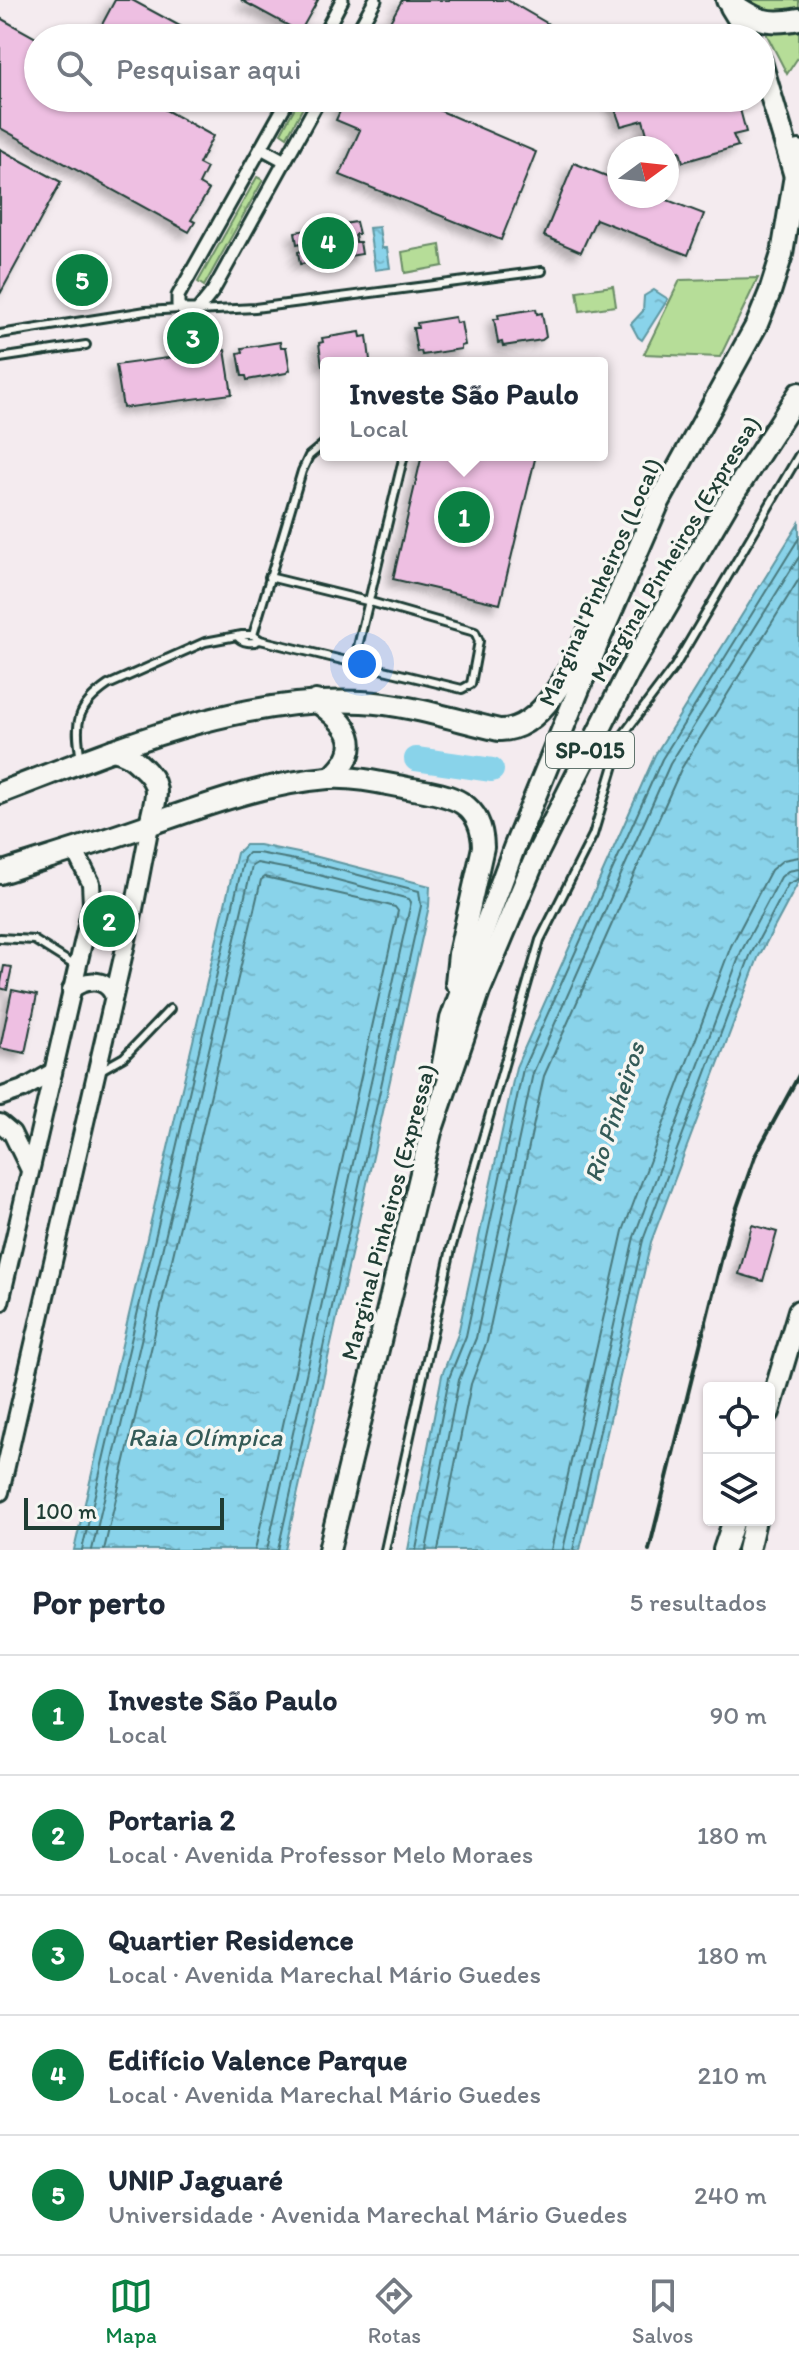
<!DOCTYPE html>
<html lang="pt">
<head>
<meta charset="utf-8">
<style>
  :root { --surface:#fff; --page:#f6f6f7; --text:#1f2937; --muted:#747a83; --line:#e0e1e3; --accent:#0b8043 }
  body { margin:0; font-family:Itim,sans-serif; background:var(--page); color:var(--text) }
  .controls { position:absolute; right:24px; bottom:24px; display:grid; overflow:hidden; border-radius:8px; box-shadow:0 2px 6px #0004 }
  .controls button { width:72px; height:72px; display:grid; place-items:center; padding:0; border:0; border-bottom:2px solid var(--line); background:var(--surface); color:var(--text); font:40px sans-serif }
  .compass { position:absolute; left:607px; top:136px; width:72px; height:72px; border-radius:50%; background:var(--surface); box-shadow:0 2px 6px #0004; rotate:75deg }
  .scale { position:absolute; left:24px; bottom:20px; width:200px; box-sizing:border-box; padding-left:8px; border:4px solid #1f3d34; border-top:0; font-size:22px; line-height:28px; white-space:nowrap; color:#1f3d34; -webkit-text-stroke:6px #f6f6f2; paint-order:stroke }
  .you { position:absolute; left:362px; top:664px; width:28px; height:28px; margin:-20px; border:6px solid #fff; border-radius:50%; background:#1a73e8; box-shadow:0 0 0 12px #1a73e833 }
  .badge { display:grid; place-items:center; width:52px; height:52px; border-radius:50%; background:var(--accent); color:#fff; font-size:26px; font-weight:700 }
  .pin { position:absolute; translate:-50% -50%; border:4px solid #fff; box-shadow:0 2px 8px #0006 }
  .popup { position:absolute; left:320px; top:357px; width:288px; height:104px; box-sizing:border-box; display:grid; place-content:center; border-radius:8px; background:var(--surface); filter:drop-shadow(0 2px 6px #0005); font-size:26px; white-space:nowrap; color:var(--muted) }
  .popup b { font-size:30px; color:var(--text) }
  .popup::after { content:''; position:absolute; left:50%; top:100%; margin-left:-16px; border:16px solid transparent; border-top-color:var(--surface) }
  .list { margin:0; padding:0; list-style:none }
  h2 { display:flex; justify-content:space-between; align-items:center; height:104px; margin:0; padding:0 32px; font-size:34px }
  h2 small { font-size:26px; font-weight:400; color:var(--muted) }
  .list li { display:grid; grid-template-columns:52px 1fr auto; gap:24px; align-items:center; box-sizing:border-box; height:120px; padding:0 32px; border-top:2px solid var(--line) }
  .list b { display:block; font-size:30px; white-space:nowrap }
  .list p { margin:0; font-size:26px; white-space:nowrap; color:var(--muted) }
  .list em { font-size:26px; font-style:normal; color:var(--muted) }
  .icon { flex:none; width:44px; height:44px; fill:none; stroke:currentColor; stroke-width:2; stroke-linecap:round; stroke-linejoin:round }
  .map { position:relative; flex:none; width:799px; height:1550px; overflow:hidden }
  .search { position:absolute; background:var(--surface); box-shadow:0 2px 6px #0004; left:24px; right:24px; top:24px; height:88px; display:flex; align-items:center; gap:20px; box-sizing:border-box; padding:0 28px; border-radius:44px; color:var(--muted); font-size:30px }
  .sheet { height:704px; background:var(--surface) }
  nav { display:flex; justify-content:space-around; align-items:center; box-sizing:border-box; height:112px; border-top:2px solid var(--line); background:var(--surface); font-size:22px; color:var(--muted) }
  nav a { display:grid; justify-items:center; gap:4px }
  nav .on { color:var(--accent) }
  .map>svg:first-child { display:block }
</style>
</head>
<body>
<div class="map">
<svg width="799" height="1550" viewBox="0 0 799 1550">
  <defs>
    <pattern id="grass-tufts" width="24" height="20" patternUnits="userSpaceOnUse" patternTransform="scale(2)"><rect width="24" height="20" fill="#b6dd98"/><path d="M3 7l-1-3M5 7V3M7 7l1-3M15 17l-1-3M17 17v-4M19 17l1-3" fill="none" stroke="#9cbf84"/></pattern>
    <pattern id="water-ripples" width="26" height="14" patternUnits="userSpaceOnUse" patternTransform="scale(2)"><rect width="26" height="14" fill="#89d3ea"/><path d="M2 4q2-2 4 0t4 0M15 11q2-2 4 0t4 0" fill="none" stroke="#76b6c9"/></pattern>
    <filter id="shadow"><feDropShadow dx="-6" dy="6" stdDeviation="4" flood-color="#0004"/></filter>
  </defs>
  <rect width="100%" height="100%" fill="#f4ebef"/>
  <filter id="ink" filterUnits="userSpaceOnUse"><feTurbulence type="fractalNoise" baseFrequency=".0125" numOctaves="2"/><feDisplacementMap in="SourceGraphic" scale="16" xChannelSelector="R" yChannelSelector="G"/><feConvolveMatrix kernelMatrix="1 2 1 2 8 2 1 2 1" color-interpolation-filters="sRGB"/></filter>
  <g filter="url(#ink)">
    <!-- grass -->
    <g fill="url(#grass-tufts)" stroke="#6a8d66" stroke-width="2">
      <path d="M300,98H308L287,137L281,133Z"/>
      <path d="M257,177L263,180L204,286L198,282Z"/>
    </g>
    <!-- green -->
    <g fill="#b6dd98" stroke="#6a8d66" stroke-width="2">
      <path d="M749,0H799V56L787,74Z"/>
      <path d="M440,245L443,266L405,273L402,252Z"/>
      <path d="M758,278L720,357L644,354L680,280Z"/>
      <path d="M613,286L616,306L580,311L577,291Z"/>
    </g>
    <!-- water -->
    <g fill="url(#water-ripples)" stroke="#5f97a1" stroke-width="2">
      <path d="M379,227L382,248H387L390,268L375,270L369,228Z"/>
      <path d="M654,290L668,299L642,340L638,337L631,324L643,311L644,296Z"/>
      <path d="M799,523V881L758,958L651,1242L580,1550H408L442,1375L458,1334L516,1067L655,755Z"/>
      <path d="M245,845H259L318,857L430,886L429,906L285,1550H74L237,853Z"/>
    </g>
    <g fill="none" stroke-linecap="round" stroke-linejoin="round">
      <!-- shore -->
      <g stroke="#49797d" stroke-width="2">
        <path d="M82,1550L244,858L248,853H258L317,864L419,891L421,906L278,1550"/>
        <path d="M92,1550L252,866L257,863L315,874L409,899L411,902L267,1550"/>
        <path d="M104,1550L261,880L265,877L380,903L395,907L398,911L255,1550"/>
        <path d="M416,1550L449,1378L466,1336L523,1069L662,759L799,538"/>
        <path d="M426,1550L459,1380L476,1338L533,1073L670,764L799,557"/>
        <path d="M438,1550L471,1384L487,1341L544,1076L681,769L799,579"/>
        <path d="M551,1550L623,1231L731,946L771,870L783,860L799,857"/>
        <path d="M563,1550L634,1237L741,952L781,877L788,871L799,869"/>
        <path d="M573,1550L643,1240L750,956L788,884L799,879"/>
      </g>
      <!-- river -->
      <path stroke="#89d3ea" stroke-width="24" d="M416,759L492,770"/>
    </g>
    <!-- building -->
    <g fill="#eebfe2" stroke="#1f3d34" stroke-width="2" filter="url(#shadow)">
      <path d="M115,0H132L202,38H110L98,32Z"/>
      <path d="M241,0H318L300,32Z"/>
      <path d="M402,0H507L557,29L553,38H381Z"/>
      <path d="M0,18L38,39V98H144L213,136L199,164L207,168L199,184L209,190L191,220L195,222L189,232L0,128Z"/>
      <path d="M346,98H411L536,152L501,240L340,175L360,130L336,120Z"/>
      <path d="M611,98H737L746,132L733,135L738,146L683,162L680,151L667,155V148H651L643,120L621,126Z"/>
      <path d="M0,149L61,182L0,294Z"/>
      <path d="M574,163L619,181V196H657L704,214L688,255L596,219L581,252L544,236Z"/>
      <path d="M356,222L359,234H355L356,242H360L362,254L300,264L298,252L302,251L301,243L297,244L295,232Z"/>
      <path d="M536,309L537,314L542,313L546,337L542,340L503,346L502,342L498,343L494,319H499L498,315Z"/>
      <path d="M455,317L456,323L461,322L465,345L461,346V349L422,355L421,351L417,352L413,328H418L417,323Z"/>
      <path d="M214,325L217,345L172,351L169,331Z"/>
      <path d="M360,332L361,337L367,336L370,360L366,363H326V366H322L319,343L323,342L322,338Z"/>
      <path d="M280,342L281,347H286L290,370L286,373L247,380L246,376H242L238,353L243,352L242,348Z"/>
      <path d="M225,350L232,394L123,408L116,365Z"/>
      <path d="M422,455H536L500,604L393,579Z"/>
      <path d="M107,907L114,909L112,919L120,921L118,931L113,935L98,932L103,909Z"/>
      <path d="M4,966L12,967L7,990L0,988Z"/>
      <path d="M12,990L37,995L25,1053L0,1048Z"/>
      <path d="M752,1225L777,1232L763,1281L739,1274Z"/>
    </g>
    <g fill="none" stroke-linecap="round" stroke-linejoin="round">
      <!-- lane casing -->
      <g stroke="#1f3d34" stroke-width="12">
        <g id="lane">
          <path d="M197,311L255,308L542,271"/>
          <path d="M0,334L146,311L180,309"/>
          <path d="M0,358L86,345"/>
          <path d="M253,635L302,471L309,456L326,442"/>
          <path d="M237,636C242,643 253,644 260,640"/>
          <path d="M354,663L404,455"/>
          <path d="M81,759C74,723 76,707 108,685L205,642L242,635H253L260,640L462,689L471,684L479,641L475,632L367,601L269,577"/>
          <path d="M0,938L34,940L77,967"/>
          <path d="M101,1070L124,1057L170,1009"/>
          <path d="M385,1550L451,1249L540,940L593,835L623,735L675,666L799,455"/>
        </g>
      </g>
      <!-- street casing -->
      <g stroke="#1f3d34" stroke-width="17">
        <g id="street">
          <path d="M322,38L342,0"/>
          <path d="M354,38L375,0"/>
          <path d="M289,98L178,296V305L184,311H197L213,291L320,98"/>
          <path d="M261,148L285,161"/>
        </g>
      </g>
      <!-- secondary casing -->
      <g stroke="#1f3d34" stroke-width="22">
        <g id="secondary">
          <path d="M71,990C85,979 104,977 113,994"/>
          <path d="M0,1097L23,1089L53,1072"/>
          <path d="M0,1123L12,1133L29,1168"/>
          <path d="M0,1302L92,904L91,883L74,849"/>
          <path d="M0,1492L134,909L150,825"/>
        </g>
      </g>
      <!-- highway casing -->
      <g stroke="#1f3d34" stroke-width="26">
        <g id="highway">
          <path d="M727,0C755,19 765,26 799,19"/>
          <path d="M731,7L750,38"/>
          <path d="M761,62L794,173"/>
          <path d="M316,701C349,725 367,745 331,778"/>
          <path d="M113,750C126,753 132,757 141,766C164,786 155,798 150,825"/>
          <path d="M0,793C116,749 235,696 362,702C408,704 455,720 499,730C547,732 579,650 597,614"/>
          <path d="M0,873C50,857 101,842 151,824C209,804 266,783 328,778C356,776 386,784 413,789C452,795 482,802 483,847L459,954L456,983"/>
          <path d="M442,1069L451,1019L514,848L599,640L659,502L757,324L770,292L782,254L799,151"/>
          <path d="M769,1412L799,1311"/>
          <path d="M329,1550L431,1132L479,992L537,854L629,671L727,504L799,393"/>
          <path d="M724,1550L734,1520"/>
          <path d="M748,1550L755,1520"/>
        </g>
      </g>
      <!-- lane -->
      <use href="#lane" stroke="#f6f6f2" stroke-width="6"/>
      <!-- street -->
      <use href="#street" stroke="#f6f6f2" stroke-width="11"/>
      <!-- secondary -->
      <use href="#secondary" stroke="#f6f6f2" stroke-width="16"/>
      <!-- highway -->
      <use href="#highway" stroke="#f6f6f2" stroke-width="20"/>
      <!-- rail -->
      <path stroke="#1f3d34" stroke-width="4" d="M649,1550L728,1233L755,1156L799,1075"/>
    </g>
  </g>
  <g text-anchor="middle" stroke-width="7" stroke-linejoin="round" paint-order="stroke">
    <!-- shield labels -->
    <rect fill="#f6f6f2" stroke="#60746d" stroke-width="2" x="546" y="732" width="88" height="36" rx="6"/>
    <g font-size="22" font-weight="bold" fill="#1f3d34">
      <text x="590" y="758">SP-015</text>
    </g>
    <!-- street labels -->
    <g font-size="24" fill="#1f3d34" stroke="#f6f6f2">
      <text transform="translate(675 549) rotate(-59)" y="8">Marginal Pinheiros (Expressa)</text>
      <text transform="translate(600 582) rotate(-66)" y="8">Marginal Pinheiros (Local)</text>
      <text transform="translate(388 1212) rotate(-75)" y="8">Marginal Pinheiros (Expressa)</text>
    </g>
    <!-- water labels -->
    <g font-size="26" font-style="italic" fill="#345b58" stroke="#f6f6f2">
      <text transform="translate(614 1112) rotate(-72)" y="9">Rio Pinheiros</text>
      <text x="205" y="1446">Raia Olímpica</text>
    </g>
  </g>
</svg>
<div class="controls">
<button><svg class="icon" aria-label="locate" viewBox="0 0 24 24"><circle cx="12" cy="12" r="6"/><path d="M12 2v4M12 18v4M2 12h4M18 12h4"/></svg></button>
<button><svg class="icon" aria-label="layers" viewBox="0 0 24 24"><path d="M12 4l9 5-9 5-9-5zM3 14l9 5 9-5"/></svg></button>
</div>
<svg class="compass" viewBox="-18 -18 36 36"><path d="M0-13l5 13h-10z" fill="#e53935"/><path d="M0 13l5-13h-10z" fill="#747a83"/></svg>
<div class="scale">100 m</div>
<div class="you"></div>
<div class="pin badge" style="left:464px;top:517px">1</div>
<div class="popup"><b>Investe São Paulo</b>Local</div>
<div class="pin badge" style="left:109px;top:921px">2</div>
<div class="pin badge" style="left:193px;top:338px">3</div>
<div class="pin badge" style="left:328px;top:243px">4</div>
<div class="pin badge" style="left:82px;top:280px">5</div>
<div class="search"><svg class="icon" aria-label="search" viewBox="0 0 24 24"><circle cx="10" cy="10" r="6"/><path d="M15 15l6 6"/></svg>Pesquisar aqui</div>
</div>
<section class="sheet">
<h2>Por perto<small>5 resultados</small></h2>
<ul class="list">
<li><span class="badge">1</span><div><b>Investe São Paulo</b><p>Local</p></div><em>90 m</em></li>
<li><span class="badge">2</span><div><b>Portaria 2</b><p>Local · Avenida Professor Melo Moraes</p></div><em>180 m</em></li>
<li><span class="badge">3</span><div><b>Quartier Residence</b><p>Local · Avenida Marechal Mário Guedes</p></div><em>180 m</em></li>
<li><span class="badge">4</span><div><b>Edifício Valence Parque</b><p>Local · Avenida Marechal Mário Guedes</p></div><em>210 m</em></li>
<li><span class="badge">5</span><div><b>UNIP Jaguaré</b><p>Universidade · Avenida Marechal Mário Guedes</p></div><em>240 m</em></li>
</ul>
</section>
<nav>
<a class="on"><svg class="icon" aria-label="map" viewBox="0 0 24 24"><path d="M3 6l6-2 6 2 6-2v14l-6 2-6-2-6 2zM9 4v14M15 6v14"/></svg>Mapa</a>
<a><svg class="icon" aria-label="directions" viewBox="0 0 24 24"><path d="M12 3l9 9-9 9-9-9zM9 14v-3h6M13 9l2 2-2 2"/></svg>Rotas</a>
<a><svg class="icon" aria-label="saved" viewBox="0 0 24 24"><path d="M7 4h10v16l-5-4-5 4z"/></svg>Salvos</a>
</nav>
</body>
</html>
